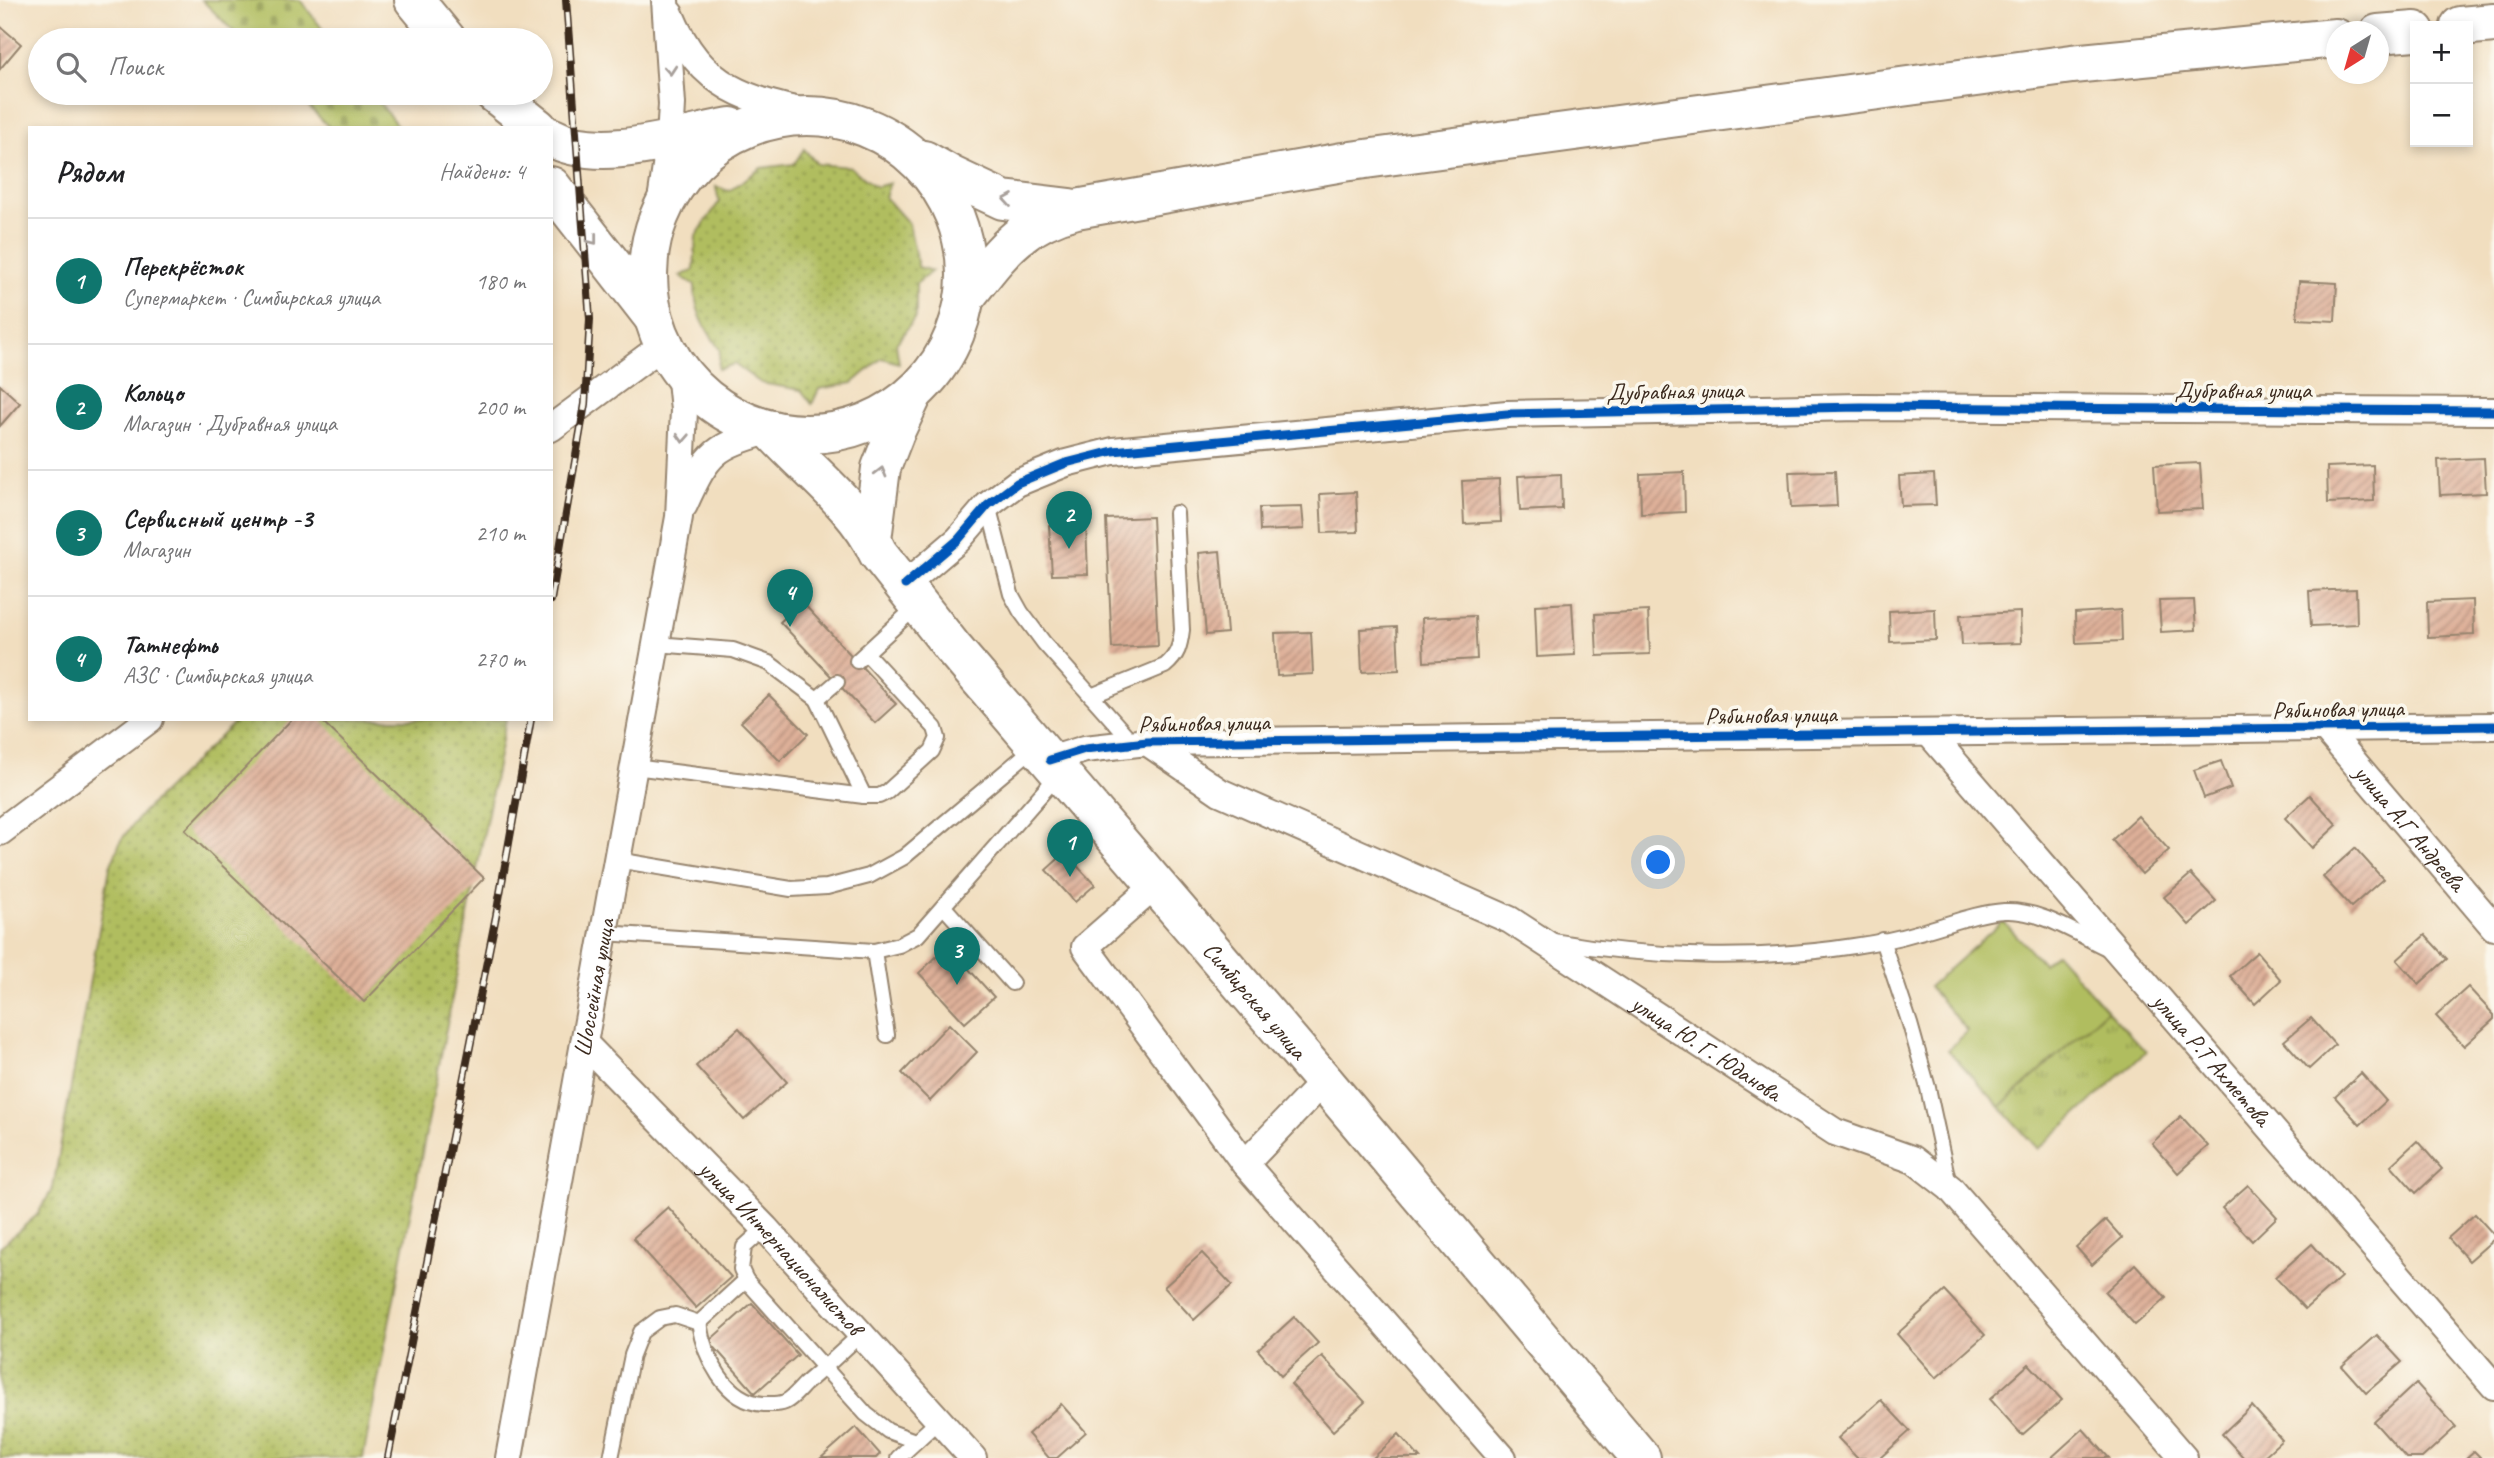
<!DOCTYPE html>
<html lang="ru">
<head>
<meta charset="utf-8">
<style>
  :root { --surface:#fff; --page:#f6f6f6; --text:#202124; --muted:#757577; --line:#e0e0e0; --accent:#0f766e }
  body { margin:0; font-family:Caveat,sans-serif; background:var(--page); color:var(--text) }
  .controls { position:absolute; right:21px; top:21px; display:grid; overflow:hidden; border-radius:0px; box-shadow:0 4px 10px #0003 }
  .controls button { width:63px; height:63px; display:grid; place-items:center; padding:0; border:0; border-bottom:2px solid var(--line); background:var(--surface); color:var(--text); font:35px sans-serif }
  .compass { position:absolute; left:2326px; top:21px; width:63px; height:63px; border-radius:50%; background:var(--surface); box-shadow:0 4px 10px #0003; rotate:217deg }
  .you { position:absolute; left:1659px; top:863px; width:24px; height:24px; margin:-18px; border:5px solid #fff; border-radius:50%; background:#1a73e8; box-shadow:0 0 0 10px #1a73e833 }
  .badge { display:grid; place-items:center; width:46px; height:46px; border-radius:50%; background:var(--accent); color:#fff; font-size:23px; font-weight:700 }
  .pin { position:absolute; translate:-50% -58px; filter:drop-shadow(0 2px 4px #0008) }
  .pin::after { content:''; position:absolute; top:37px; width:24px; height:21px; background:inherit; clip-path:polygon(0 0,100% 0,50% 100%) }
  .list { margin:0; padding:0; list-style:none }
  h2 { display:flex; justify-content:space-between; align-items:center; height:91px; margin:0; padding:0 28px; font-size:30px }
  h2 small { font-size:23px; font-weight:400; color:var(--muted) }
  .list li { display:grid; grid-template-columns:46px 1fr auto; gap:21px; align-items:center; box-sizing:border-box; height:126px; padding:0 28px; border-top:2px solid var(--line) }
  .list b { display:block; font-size:26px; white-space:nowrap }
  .list p { margin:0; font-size:23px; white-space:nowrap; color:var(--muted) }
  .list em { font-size:23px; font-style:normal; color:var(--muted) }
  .icon { flex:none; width:38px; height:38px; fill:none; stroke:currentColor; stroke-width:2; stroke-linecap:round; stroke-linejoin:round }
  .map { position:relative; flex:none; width:2494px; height:1458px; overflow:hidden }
  .search { position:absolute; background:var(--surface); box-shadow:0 4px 10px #0003; left:28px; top:28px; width:525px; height:77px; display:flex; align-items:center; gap:18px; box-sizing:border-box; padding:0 24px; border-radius:38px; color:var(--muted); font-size:26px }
  .panel { position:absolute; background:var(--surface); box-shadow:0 4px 10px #0003; left:28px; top:126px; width:525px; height:595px; border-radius:0px }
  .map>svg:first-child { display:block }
</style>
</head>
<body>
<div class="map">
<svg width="2494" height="1458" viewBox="0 0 2494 1458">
  <defs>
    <pattern id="grass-dots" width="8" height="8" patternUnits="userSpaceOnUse" patternTransform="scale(1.75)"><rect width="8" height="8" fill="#b0bd5f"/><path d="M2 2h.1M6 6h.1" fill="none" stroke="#909a4e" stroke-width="1.8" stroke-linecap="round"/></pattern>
    <pattern id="cemetery-stones" width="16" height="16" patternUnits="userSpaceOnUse" patternTransform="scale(1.75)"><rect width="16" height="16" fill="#b0bd5f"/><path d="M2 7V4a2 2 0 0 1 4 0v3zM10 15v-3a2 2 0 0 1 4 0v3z" fill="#909a4e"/></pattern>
    <pattern id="park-tufts" width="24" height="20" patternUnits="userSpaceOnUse" patternTransform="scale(1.75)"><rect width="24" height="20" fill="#b0bd5f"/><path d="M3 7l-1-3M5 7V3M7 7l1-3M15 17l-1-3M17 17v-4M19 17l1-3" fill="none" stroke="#909a4e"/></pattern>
    <pattern id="building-hatch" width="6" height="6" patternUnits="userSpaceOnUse" patternTransform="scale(1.75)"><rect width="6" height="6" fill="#deb099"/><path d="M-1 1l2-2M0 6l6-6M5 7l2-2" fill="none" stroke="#b58f7c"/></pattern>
  </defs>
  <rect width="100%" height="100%" fill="#fbf7ec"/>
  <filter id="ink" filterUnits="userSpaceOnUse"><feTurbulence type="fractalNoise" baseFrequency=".0143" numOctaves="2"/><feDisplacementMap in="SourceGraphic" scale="14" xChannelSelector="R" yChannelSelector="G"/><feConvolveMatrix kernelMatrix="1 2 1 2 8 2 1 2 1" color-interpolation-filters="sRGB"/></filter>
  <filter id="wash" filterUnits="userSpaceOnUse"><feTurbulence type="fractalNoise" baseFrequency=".00686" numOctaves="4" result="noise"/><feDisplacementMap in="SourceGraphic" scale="28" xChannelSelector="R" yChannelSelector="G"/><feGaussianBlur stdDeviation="1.57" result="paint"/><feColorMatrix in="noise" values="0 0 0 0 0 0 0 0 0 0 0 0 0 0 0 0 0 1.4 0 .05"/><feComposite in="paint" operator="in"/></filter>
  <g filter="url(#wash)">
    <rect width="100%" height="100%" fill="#f1debf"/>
    <!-- grass -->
    <g fill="url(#grass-dots)" stroke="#76743e" stroke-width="2">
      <path d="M804,149L817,164L850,167L876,187L890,183L885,197L909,224L918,267L932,271L916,284V316L896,344L899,363L882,358L853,383L819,389L812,404L801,390L761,383L734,364L718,369L720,350C706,329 694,312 695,285L680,276L694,270L696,236L719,202L716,187L729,191L761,168L794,164Z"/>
      <path d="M238,719H506L363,1458H0V1247L37,1215L53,1188L110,867L121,840L142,813Z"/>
    </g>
    <!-- cemetery -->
    <g fill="url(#cemetery-stones)" stroke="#76743e" stroke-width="2">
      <path d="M202,0H300L331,40H242Z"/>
      <path d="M295,93H372L399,128H330Z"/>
    </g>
    <!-- park -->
    <path fill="url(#park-tufts)" stroke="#76743e" stroke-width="2" d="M2107,1010L2146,1052L2038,1149L2000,1107Z"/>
    <!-- garden -->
    <path fill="#b0bd5f" stroke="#76743e" stroke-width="2" d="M2003,921L2043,964L2056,953L2107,1010L2000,1107L1948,1050L1968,1031L1929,987Z"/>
    <g id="blocks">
      <!-- building -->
      <g fill="url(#building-hatch)">
        <path d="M0,26L21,44L0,69Z"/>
        <path d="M2299,281L2337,283L2335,321L2297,319Z"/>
        <path d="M0,385L20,403L0,426Z"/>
        <path d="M2484,458L2486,493L2440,495L2438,460Z"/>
        <path d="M2200,463L2203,509L2157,511L2154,465Z"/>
        <path d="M2373,465L2374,501L2328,503L2327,467Z"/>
        <path d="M1835,471L1837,506L1791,508L1789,472Z"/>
        <path d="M1684,472L1685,512L1641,514L1640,474Z"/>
        <path d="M1561,474L1562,509L1520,511L1518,476Z"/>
        <path d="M1934,474L1936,505L1901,506L1899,476Z"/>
        <path d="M1499,479L1501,522L1464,524L1462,481Z"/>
        <path d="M1356,492L1358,532L1322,533L1320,494Z"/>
        <path d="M1302,507L1304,529L1260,531L1259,508Z"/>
        <path d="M1152,517L1158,646L1112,648L1106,519Z"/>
        <path d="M1086,524L1088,574L1052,575L1049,525Z"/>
        <path d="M1220,551L1227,633L1206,635L1199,553Z"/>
        <path d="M2356,589L2357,624L2311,626L2309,591Z"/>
        <path d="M2194,600L2196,630L2161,632L2159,601Z"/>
        <path d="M2473,600L2474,635L2428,637L2427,602Z"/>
        <path d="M802,602L896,704L875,723L780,622Z"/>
        <path d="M1572,603L1575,655L1537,657L1535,605Z"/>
        <path d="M1935,609L1936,640L1890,642L1889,611Z"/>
        <path d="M2121,610L2122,641L2076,643L2075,613Z"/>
        <path d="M1648,611L1650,654L1597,656L1595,614Z"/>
        <path d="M2020,612L2021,643L1962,645L1960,615Z"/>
        <path d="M1475,616L1477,659L1424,662L1422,618Z"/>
        <path d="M1397,627L1399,670L1362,672L1360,629Z"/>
        <path d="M1311,632L1313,674L1277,676L1275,633Z"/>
        <path d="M769,695L808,734L780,761L741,722Z"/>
        <path d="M292,719H320L484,878L364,1002L185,830Z"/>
        <path d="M2221,761L2231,788L2204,798L2194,770Z"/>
        <path d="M2310,795L2337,825L2312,848L2285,818Z"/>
        <path d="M2138,816L2169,850L2142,874L2112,840Z"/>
        <path d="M2355,848L2383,879L2351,907L2323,877Z"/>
        <path d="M1065,853L1095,885L1075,902L1046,870Z"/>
        <path d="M2191,874L2216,901L2189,925L2164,897Z"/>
        <path d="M2425,935L2447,959L2419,984L2397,960Z"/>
        <path d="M948,946L994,997L965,1023L919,973Z"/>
        <path d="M2257,952L2281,980L2255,1004L2230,976Z"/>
        <path d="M2468,987L2494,1015V1019L2464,1046L2436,1016Z"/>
        <path d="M2311,1018L2335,1045L2309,1069L2284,1041Z"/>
        <path d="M949,1024L977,1052L930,1101L902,1073Z"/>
        <path d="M739,1028L787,1082L744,1120L696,1066Z"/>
        <path d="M2361,1073L2386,1101L2360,1125L2335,1097Z"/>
        <path d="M2181,1116L2208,1146L2178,1173L2152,1143Z"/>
        <path d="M2417,1141L2442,1169L2416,1193L2391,1165Z"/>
        <path d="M2248,1185L2277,1217L2252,1241L2222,1208Z"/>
        <path d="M668,1207L731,1277L696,1308L633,1238Z"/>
        <path d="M2475,1214L2494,1235V1239L2469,1261L2448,1238Z"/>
        <path d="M2106,1220L2122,1238L2092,1265L2076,1247Z"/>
        <path d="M2312,1244L2341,1277L2305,1309L2275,1277Z"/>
        <path d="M1202,1253L1232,1285L1194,1320L1164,1287Z"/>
        <path d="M2135,1264L2166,1298L2135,1325L2105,1292Z"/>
        <path d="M1945,1291L1985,1335L1936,1378L1897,1334Z"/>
        <path d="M752,1303L798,1355L755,1393L709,1341Z"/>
        <path d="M1294,1317L1318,1343L1281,1376L1258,1350Z"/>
        <path d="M2377,1335L2402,1362L2366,1393L2342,1366Z"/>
        <path d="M1322,1356L1365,1402L1333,1431L1291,1384Z"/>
        <path d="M2029,1364L2062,1400L2022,1435L1990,1399Z"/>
        <path d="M2416,1383L2456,1427L2422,1458H2406L2374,1422Z"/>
        <path d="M1881,1400L1910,1431L1880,1458H1857L1838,1438Z"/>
        <path d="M1061,1404L1086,1432L1057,1458H1049L1028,1434Z"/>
        <path d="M2252,1406L2282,1440L2262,1458H2244L2222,1434Z"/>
        <path d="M856,1427L880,1454L876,1458H821Z"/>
        <path d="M2083,1429L2109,1458H2051Z"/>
        <path d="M1399,1434L1420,1458H1373Z"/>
        <path d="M2474,1451L2481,1458H2466Z"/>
      </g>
    </g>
  </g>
  <g filter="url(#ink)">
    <use href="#blocks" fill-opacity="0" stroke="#96846e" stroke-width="2"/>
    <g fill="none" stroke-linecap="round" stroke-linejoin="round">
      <!-- lane casing -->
      <g stroke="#96846e" stroke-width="18">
        <g id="lane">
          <path d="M988,505L1011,594L1021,612L1044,643L1133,743"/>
          <path d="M656,644L733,650L769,663L817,699L864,796"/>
          <path d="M857,661L918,605"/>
          <path d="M1091,696L1165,666C1178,655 1180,646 1182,630L1176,513"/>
          <path d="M817,699L837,682"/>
          <path d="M634,767L864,796H879L887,792L932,751L938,738L935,728L866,653"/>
          <path d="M617,860L791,889L827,887L869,876L904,857L1036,746"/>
          <path d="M944,907L1012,983"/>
          <path d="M604,933L874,951L899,945L918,935L1058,775"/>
          <path d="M1882,940L1910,1024L1928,1088L1949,1185"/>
          <path d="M1553,941C1647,958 1759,961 1854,946C1875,943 1896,939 1916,933C1945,926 1974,913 2004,911C2040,909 2075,933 2107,948"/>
          <path d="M874,951L887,1035"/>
          <path d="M746,1280L741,1269L744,1247L765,1228"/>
          <path d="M861,1334C843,1351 824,1368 805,1384C799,1390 792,1399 785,1402C778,1405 771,1404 764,1404C725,1402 704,1356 699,1323L746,1280L866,1414L888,1431L915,1441"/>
          <path d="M611,1458L632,1355L641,1332L660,1318L675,1315L699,1323"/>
          <path d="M898,1458L939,1420"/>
        </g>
      </g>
      <!-- street casing -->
      <g stroke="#96846e" stroke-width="30">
        <g id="street">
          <path d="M670,14C701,90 748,100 822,116"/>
          <path d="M659,214L670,140L672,104L665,0"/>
          <path d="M551,428L663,345"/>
          <path d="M684,505C709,450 714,447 771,430"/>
          <path d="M905,585L958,540L988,505L1017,483L1066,463L1113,451L1507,414L1861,407L2494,411"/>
          <path id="s1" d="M2325,728L2494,927"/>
          <path id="s2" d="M1929,733L2494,1386"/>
          <path id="s3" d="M1147,742L1220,792L1510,920L1835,1132L1914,1160L1950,1188L2184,1458"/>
          <path d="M1050,760L1085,749L1147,742L2494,726"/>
          <path d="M0,832L150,719"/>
          <path d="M1156,885L1085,947L1245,1164L1503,1458"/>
          <path id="s4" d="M584,1043L765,1228L973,1458"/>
          <path d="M1245,1164L1324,1081"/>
          <path id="s5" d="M509,1458L679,517L684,410L680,370"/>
        </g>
      </g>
      <!-- secondary casing -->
      <g stroke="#96846e" stroke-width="42">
        <g id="secondary">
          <path d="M414,0L447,40"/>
          <path d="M2460,26L2494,23"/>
          <path d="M2378,34L2415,31"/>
          <path d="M494,93L538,128"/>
          <circle cx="807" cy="275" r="159"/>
          <path d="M551,137C600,165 679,136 731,127"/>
          <path d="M924,160L952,176L1003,200L1070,208"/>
          <path d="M551,186L653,317"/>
          <path d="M964,299C1000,254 1018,224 1076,209L1343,162L2072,64L2336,38"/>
          <path id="s6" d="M771,430C805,468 857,506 878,553L953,648L1324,1081L1641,1458"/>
          <path d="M872,540L881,468L895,432L913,394"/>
        </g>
      </g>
      <!-- lane -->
      <use href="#lane" stroke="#fff" stroke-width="14"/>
      <!-- street -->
      <use href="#street" stroke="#fff" stroke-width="26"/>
      <!-- secondary -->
      <use href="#secondary" stroke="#fff" stroke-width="38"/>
      <!-- rail casing -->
      <g stroke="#3b2a1e" stroke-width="8">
        <g id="rail">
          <path d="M551,600L585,404L590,319L566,0"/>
          <path d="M388,1458L496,916L531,719"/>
        </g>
      </g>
      <!-- rail -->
      <use href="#rail" stroke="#fbf7ec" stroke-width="5" stroke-dasharray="16" stroke-linecap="butt"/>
      <!-- cycleway casing -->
      <g stroke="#fbf7ec" stroke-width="13">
        <g id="cycleway">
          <path d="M905,585L958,540L988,505L1017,483L1066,463L1113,451L1507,414L1861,407L2494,411"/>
          <path d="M1050,760L1085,749L1147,742L2494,726"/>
        </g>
      </g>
      <!-- cycleway -->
      <use href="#cycleway" stroke="#0057b8" stroke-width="9"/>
    </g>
    <!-- one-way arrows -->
    <defs><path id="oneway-chevron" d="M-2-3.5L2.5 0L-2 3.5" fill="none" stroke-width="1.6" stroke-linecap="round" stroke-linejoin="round" transform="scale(1.75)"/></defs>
    <g stroke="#a79f9a">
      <use href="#oneway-chevron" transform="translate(670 70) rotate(86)"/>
      <use href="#oneway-chevron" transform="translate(1008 200) rotate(-171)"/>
      <use href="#oneway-chevron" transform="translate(593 240) rotate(52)"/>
      <use href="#oneway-chevron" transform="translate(683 438) rotate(93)"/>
      <use href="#oneway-chevron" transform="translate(881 472) rotate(-75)"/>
    </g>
  </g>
  <g text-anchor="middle" stroke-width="7" stroke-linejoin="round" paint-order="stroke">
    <!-- street labels -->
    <g font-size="24" fill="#3b2a1e" stroke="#fbf7ec">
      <text x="2243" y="398">Дубравная улица</text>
      <text transform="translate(1675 391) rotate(-1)" y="8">Дубравная улица</text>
      <text transform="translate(2338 709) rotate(-1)" y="8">Рябиновая улица</text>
      <text transform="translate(1771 715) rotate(-1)" y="8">Рябиновая улица</text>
      <text transform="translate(1204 723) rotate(-1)" y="8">Рябиновая улица</text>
      <text dy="8" stroke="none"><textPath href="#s1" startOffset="131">улица А.Г Андреева</textPath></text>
      <text dy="8" stroke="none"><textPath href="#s5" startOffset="478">Шоссейная улица</textPath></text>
      <text dy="8" stroke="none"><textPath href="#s6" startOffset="749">Симбирская улица</textPath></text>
      <text dy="8" stroke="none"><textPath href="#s3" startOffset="640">улица Ю. Г. Юданова</textPath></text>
      <text dy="8" stroke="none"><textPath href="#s2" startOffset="432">улица Р.Т Ахметова</textPath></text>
      <text dy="8" stroke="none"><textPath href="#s4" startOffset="284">улица Интернационалистов</textPath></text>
    </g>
  </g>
</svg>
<div class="controls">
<button>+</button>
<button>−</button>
</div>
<svg class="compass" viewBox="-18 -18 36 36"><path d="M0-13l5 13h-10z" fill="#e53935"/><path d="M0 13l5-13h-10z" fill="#757577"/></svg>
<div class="you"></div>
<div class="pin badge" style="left:1070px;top:877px">1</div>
<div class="pin badge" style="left:1069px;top:549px">2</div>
<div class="pin badge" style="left:957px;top:985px">3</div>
<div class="pin badge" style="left:790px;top:627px">4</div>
<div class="search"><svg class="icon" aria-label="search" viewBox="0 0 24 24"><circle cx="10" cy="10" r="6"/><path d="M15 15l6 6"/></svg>Поиск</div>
<section class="panel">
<h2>Рядом<small>Найдено: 4</small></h2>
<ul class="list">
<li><span class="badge">1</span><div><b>Перекрёсток</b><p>Супермаркет · Симбирская улица</p></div><em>180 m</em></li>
<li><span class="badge">2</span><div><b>Кольцо</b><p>Магазин · Дубравная улица</p></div><em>200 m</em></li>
<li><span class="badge">3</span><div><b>Сервисный центр -3</b><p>Магазин</p></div><em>210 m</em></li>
<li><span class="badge">4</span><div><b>Татнефть</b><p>АЗС · Симбирская улица</p></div><em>270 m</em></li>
</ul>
</section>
</div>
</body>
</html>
